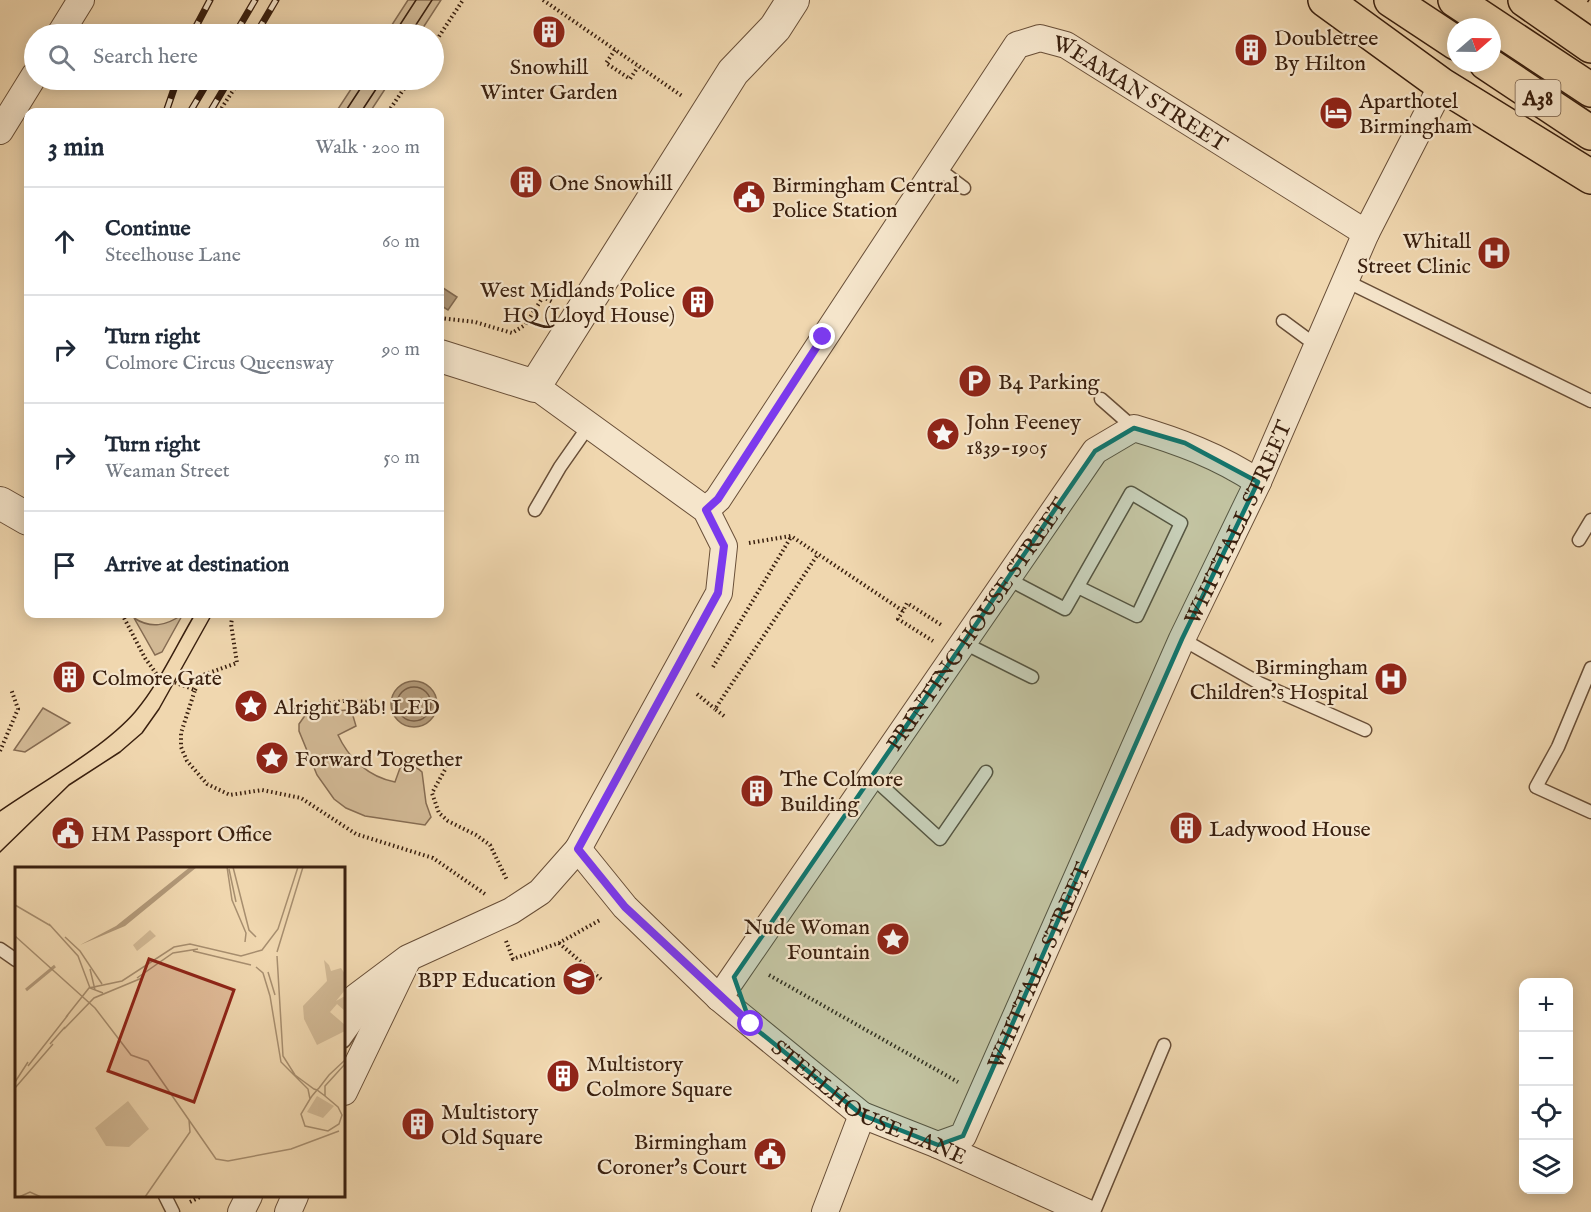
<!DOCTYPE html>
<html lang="en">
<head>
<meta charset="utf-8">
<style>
  :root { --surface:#fff; --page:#f6f6f7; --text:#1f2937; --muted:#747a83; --line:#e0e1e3 }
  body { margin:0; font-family:"IM FELL English",serif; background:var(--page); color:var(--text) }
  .controls { position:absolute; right:18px; bottom:18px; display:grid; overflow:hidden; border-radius:12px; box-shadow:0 3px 15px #0003 }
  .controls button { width:54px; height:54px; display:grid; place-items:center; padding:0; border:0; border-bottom:2px solid var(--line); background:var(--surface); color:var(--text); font:30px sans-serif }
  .compass { position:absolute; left:1447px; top:18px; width:54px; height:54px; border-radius:50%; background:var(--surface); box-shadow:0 3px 15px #0003; rotate:70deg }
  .stop { position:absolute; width:18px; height:18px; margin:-14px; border:4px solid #7c3aed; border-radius:50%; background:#fff }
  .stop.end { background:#7c3aed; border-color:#fff; box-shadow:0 2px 6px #0008 }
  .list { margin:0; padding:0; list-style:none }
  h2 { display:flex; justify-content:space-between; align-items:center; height:78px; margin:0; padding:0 24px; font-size:26px }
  h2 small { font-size:20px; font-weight:400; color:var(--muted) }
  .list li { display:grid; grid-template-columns:39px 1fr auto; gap:18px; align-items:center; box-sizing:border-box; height:108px; padding:0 24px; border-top:2px solid var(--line) }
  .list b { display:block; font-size:22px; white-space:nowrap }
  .list p { margin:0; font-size:20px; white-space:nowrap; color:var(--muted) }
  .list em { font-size:20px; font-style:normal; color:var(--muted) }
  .icon { flex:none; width:33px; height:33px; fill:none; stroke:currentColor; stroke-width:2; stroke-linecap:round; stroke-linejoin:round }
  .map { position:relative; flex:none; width:1591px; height:1212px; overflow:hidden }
  .search { position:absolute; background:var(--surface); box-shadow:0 3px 15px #0003; left:24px; top:24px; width:420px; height:66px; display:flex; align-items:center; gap:15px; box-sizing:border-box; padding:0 21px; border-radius:33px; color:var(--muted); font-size:22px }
  .panel { position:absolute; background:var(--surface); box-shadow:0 3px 15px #0003; left:24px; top:108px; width:420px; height:510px; border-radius:12px }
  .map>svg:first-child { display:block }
</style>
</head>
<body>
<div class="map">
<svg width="1591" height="1212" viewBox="0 0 1591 1212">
  <rect width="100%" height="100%" fill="#f0d7af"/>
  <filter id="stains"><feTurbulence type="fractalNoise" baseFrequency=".00333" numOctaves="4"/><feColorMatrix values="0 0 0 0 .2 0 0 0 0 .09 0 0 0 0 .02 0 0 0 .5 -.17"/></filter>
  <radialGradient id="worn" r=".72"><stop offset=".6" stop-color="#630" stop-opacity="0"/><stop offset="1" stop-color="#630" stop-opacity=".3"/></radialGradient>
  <!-- green -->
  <g fill="#d1b894" stroke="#866c52" stroke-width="1.5">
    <path d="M408,0H441L419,34H386Z"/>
    <path d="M357,80H391L370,112H336Z"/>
    <path d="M183,614L162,652L155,655L134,618C151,629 166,626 183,614Z"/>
    <path d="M43,708L70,723L25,752L14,750Z"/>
    <path d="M346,710L353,716L356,726L338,735C349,759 369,777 395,782L400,768C408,764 416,766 422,772L426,803L431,817L425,825L365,816L346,808L334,799L317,775L299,731V724L306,714Z"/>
  </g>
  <!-- water -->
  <g fill="#b29979" stroke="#82694f" stroke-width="1.5">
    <path d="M440,286L457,297L448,310L440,305Z"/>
    <circle cx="414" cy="704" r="23"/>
  </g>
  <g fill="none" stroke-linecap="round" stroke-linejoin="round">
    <!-- shore -->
    <circle stroke="#765c44" stroke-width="1.5" cx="414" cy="704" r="17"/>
    <!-- service casing -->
    <g stroke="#684e37" stroke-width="15">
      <g id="service">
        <path d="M936,167L964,188"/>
        <path d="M1346,281L1591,401"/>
        <path d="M1283,321L1317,346"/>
        <path d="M1101,399L1134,428"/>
        <path d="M535,510L560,467L588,427"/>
        <path d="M1579,540L1591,520"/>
        <path d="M1006,578L1065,609L1131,493L1181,523L1137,616L1078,587"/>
        <path d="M1182,639L1259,683L1365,730"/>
        <path d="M962,642L1032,677"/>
        <path d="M1591,668L1558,747L1536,787L1591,812"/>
        <path d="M871,776L940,839L986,772"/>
        <path d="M0,949L16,960"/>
        <path d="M344,1041L380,991"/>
        <path d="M165,1196L173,1212"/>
        <path d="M1094,1212L1164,1045"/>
      </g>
    </g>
    <!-- minor casing -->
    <g stroke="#684e37" stroke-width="28">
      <g id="minor">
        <path d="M60,34L81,0"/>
        <path d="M0,131L34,76"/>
        <path id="s1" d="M706,510L718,499L1017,45L1040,38L1066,45L1366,233"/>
        <path id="s2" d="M578,849L625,907L719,998L862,1115L938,1145L1086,1212"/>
        <path id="s3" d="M719,998L1095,451L1134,428C1178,441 1219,456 1258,482"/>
        <path d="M344,1016L356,997L408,958L511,911L540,892L578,849L719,593L724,546L706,510L535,386"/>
        <path d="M344,1092L407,961"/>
        <path id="s4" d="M938,1145L963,1136L1182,639L1258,482L1366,233L1442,85"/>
        <path d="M241,1212L249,1196"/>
        <path d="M288,1212L295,1196"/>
        <path d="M825,1212L862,1115"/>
      </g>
    </g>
    <!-- tertiary casing -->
    <g stroke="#684e37" stroke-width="34">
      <g id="tertiary">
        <path d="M440,356L535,386L733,72L775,28L793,0"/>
        <path d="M0,503L28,519"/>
      </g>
    </g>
    <!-- trunk casing -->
    <g stroke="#3a200f" stroke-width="36">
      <g id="trunk">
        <path d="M1325,0L1442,85L1591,177"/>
        <path d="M1391,0L1456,43"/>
        <path d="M1455,0L1591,90"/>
        <path d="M1525,0L1591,46"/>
        <path d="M1486,63L1591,133"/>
      </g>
    </g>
    <!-- path -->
    <g stroke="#3a200f" stroke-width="4" stroke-dasharray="1.5 3" stroke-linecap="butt">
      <path d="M543,0L682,96"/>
      <path d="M1588,0L1591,2"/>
      <path d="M434,44L463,0"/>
      <path d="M615,50L606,63L630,79L638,67"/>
      <path d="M219,112L240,80"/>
      <path d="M388,112L410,80"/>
      <path d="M541,289L543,297"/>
      <path d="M440,318L475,322L512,333L525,325L543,297L553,302"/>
      <path d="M749,543L791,536L903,611L907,603L943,626"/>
      <path d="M903,611L898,619L933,641"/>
      <path d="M122,614L145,658L158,676L195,690L181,733V747L187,761L207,784L230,795L262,790L301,798L356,834L433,858L485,894"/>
      <path d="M713,667L791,537"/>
      <path d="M195,690L203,675L237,663L231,624L233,614"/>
      <path d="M697,694L715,709"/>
      <path d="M294,709L343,701L378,702"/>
      <path d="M724,716L715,709L818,554"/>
      <path d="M0,751L18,709L11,689"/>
      <path d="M447,766L432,793L439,813L448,821L476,835L490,845L507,880"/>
      <path d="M506,941L513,959L559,943L600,920"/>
      <path d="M559,943L603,981"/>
      <path d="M769,975L958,1082"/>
      <path d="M190,1202L202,1196"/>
    </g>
    <!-- service -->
    <use href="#service" stroke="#f5e5cb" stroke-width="12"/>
    <!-- minor -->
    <use href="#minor" stroke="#f5e5cb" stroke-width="26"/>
    <!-- tertiary -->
    <use href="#tertiary" stroke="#f5e5cb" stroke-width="32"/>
    <!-- trunk -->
    <use href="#trunk" stroke="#f0d7af" stroke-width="33"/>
    <!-- tram -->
    <g stroke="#3a200f" stroke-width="1.5">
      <path d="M394,34L416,0"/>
      <path d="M410,34L432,0"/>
      <path d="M345,112L366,80"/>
      <path d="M361,112L382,80"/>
      <path d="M0,811C40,783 104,748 135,712C159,684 176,646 195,614"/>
      <path d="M0,852L69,785L120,752L142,733L159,709L212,614"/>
    </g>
    <!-- rail casing -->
    <g stroke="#3a200f" stroke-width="7">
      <g id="rail">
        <path d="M192,34L210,0"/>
        <path d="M235,34L255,0"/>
        <path d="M256,34L276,0"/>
        <path d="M166,112L177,80"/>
        <path d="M190,112L209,80"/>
        <path d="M210,112L229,80"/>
      </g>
    </g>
    <!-- rail -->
    <use href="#rail" stroke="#f5e5cb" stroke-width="4.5" stroke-dasharray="14" stroke-linecap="butt"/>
  </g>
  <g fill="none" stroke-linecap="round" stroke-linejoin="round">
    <!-- route -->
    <path stroke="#7c3aed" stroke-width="8" d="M751,1024L625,907L578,849L718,593L724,546L706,510L718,499L823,337"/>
  </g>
  <!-- marked area -->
  <path fill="#0f766e" fill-opacity="0.2" stroke="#0f766e" stroke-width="4.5" stroke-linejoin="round" d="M1134,428L1185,443L1258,482L1182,639L963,1136L938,1145L862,1115L751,1025L734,977L1095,451Z"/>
  <!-- icons -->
  <defs>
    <g id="building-disc" transform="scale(1.725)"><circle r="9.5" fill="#8f2418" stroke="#f5e5cb"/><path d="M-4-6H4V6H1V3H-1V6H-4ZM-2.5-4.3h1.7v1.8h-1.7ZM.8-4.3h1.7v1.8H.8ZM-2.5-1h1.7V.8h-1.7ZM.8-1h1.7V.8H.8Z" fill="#fff"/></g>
    <g id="hotel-disc" transform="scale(1.725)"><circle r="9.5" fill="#8f2418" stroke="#f5e5cb"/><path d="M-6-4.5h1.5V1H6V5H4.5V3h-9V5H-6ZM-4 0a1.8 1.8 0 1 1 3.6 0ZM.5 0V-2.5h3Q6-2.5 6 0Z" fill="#fff"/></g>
    <g id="civic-disc" transform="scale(1.725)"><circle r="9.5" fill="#8f2418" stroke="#f5e5cb"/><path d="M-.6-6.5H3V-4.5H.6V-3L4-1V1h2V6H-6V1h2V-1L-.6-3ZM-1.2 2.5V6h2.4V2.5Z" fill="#fff"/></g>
    <g id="hospital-disc" transform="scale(1.725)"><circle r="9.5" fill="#8f2418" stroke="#f5e5cb"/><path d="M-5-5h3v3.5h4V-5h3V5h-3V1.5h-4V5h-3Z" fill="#fff"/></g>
    <g id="parking-disc" transform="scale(1.725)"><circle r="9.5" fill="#8f2418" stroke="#f5e5cb"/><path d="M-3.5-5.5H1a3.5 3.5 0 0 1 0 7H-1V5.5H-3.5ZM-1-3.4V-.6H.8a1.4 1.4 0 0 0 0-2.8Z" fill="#fff"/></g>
    <g id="sight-disc" transform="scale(1.725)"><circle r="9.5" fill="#8f2418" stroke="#f5e5cb"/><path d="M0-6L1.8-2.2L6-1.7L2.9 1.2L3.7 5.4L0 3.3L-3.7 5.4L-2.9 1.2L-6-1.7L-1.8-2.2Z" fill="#fff"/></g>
    <g id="university-disc" transform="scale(1.725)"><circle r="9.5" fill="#8f2418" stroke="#f5e5cb"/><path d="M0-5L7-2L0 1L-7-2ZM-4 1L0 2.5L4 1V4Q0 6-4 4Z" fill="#fff"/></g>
  </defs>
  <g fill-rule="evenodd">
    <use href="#building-disc" x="549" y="32"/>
    <use href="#building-disc" x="1251" y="50"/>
    <use href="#hotel-disc" x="1336" y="113"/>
    <use href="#building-disc" x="526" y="182"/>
    <use href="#civic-disc" x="749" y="197"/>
    <use href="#hospital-disc" x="1494" y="253"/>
    <use href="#building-disc" x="698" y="302"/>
    <use href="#parking-disc" x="975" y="381"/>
    <use href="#sight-disc" x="943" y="434"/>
    <use href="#building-disc" x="69" y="677"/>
    <use href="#hospital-disc" x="1391" y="679"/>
    <use href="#sight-disc" x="251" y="706"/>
    <use href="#sight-disc" x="272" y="758"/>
    <use href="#building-disc" x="757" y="791"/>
    <use href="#building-disc" x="1186" y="828"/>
    <use href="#civic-disc" x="68" y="833"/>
    <use href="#sight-disc" x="893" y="939"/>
    <use href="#university-disc" x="579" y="979"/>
    <use href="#building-disc" x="563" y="1076"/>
    <use href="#building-disc" x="418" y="1124"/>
    <use href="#civic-disc" x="770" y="1154"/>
  </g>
  <g text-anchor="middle" stroke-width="4.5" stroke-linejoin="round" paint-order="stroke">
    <!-- shield labels -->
    <rect fill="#f5e5cb" stroke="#725b47" stroke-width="1.5" x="1515.5" y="80" width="45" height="36" rx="4.5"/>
    <g font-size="21" font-weight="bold" fill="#3a200f">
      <text x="1538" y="105">A38</text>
    </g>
    <!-- poi labels -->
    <g font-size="22" fill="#3a200f" stroke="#f5e5cb" text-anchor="start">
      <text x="1274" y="45">Doubletree<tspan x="1274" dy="25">By Hilton</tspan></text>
      <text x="549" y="74" text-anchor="middle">Snowhill<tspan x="549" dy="25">Winter Garden</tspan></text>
      <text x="1359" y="108">Aparthotel<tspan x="1359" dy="25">Birmingham</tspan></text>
      <text x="549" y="190">One Snowhill</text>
      <text x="772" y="192">Birmingham Central<tspan x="772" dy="25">Police Station</tspan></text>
      <text x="1471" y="248" text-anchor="end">Whitall<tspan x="1471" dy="25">Street Clinic</tspan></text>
      <text x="675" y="297" text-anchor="end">West Midlands Police<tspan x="675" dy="25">HQ (Lloyd House)</tspan></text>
      <text x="998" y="389">B4 Parking</text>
      <text x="966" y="429">John Feeney<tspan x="966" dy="25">1839-1905</tspan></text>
      <text x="1368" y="674" text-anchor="end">Birmingham<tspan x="1368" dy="25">Children's Hospital</tspan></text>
      <text x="92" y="685">Colmore Gate</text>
      <text x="274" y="714">Alright Bab! LED</text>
      <text x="295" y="766">Forward Together</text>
      <text x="780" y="786">The Colmore<tspan x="780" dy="25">Building</tspan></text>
      <text x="1209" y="836">Ladywood House</text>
      <text x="91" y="841">HM Passport Office</text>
      <text x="870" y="934" text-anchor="end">Nude Woman<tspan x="870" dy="25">Fountain</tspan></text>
      <text x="556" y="987" text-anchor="end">BPP Education</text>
      <text x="586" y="1071">Multistory<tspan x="586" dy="25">Colmore Square</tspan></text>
      <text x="441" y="1119">Multistory<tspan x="441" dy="25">Old Square</tspan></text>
      <text x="747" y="1149" text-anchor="end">Birmingham<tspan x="747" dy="25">Coroner's Court</tspan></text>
    </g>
    <!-- street labels -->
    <g font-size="22" fill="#3a200f" stroke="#f5e5cb">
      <text dy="8" stroke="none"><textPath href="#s1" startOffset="699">WEAMAN STREET</textPath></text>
      <text dy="8" stroke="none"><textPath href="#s4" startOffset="699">WHITTALL STREET</textPath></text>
      <text dy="8" stroke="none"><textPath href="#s3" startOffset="454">PRINTING HOUSE STREET</textPath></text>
      <text dy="8" stroke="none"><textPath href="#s4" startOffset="213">WHITTALL STREET</textPath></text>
      <text dy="8" stroke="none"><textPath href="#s2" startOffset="390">STEELHOUSE LANE</textPath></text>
    </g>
  </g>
  <!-- overview -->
  <g transform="translate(15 867)">
    <rect width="330" height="330" fill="#f0d7af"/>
    <path d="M135,63L141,69L122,84L118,78ZM309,93L314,98L316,104L326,101L330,107V123L321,134L330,129V144L322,137L315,145L330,158V164L302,178L289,152L288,139L312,114ZM302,229L319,239L308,251L292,245ZM113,234L134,262L114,280L91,279L80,261Z" fill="#d1b894"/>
    <path d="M175,0H182L110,59L65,78L101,59Z" fill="#b29979"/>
    <path fill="none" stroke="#b29979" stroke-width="3" d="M11,123L40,99"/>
    <path fill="none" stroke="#a78e6f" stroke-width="1.5" d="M212,0L217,33L231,66L230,75M218,0L234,63L241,70M214,2L221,35M0,38L36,59M34,57L63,89L75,121L88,126M0,69L80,141L116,188L133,194L201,292L213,294L276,282L324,264M50,70L65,84L87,117M178,84L236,98M262,85L288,0M262,89L268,189L280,208L288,214L299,222L302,223L310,229L323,240L327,248L324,257L313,264L290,259L286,247L295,232L297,229L302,223L304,221L314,208L330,193M241,100L248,106L255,129L266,195L293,222L295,232M75,102L80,123M253,105L260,128M122,111L158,86L183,82M51,150L74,121L107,114L159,80L175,77L226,89L247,83L263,62L283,0M49,162L79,131L127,111M35,177L50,160M13,199L53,148M0,215L13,195M0,221L38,177M310,229V219L330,197M4,330L15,325L26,330M130,330L175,265L174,253"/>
    <path fill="#8f2418" fill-opacity="0.15" stroke="#8f2418" stroke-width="3" d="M134,92L219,123L179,235L93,204Z"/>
    <rect width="330" height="330" fill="none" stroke="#3a200f" stroke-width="3"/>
  </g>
  <rect width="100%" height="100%" filter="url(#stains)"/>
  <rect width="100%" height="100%" fill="url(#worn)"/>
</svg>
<div class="controls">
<button>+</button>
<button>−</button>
<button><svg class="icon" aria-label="locate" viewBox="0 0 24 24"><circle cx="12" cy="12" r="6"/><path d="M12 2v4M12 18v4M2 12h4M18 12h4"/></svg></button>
<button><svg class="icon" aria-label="layers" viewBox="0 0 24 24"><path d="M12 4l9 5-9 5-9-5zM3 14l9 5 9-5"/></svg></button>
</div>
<svg class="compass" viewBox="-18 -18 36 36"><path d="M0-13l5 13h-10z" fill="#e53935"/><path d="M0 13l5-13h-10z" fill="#747a83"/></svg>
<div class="stop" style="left:751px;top:1024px"></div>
<div class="stop end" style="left:823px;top:337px"></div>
<div class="search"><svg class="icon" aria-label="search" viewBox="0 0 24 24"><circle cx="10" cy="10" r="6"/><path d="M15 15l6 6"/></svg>Search here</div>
<section class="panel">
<h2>3 min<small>Walk · 200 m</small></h2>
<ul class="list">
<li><svg class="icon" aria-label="ahead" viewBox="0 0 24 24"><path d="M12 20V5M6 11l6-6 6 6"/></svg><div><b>Continue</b><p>Steelhouse Lane</p></div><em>60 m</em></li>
<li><svg class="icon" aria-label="right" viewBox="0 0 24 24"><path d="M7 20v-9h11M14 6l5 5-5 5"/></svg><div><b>Turn right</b><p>Colmore Circus Queensway</p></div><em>90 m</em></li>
<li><svg class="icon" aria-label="right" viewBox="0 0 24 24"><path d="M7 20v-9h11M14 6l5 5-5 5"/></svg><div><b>Turn right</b><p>Weaman Street</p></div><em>50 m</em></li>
<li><svg class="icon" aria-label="arrive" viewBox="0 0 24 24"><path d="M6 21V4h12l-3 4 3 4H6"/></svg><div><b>Arrive at destination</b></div></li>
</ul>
</section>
</div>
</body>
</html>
